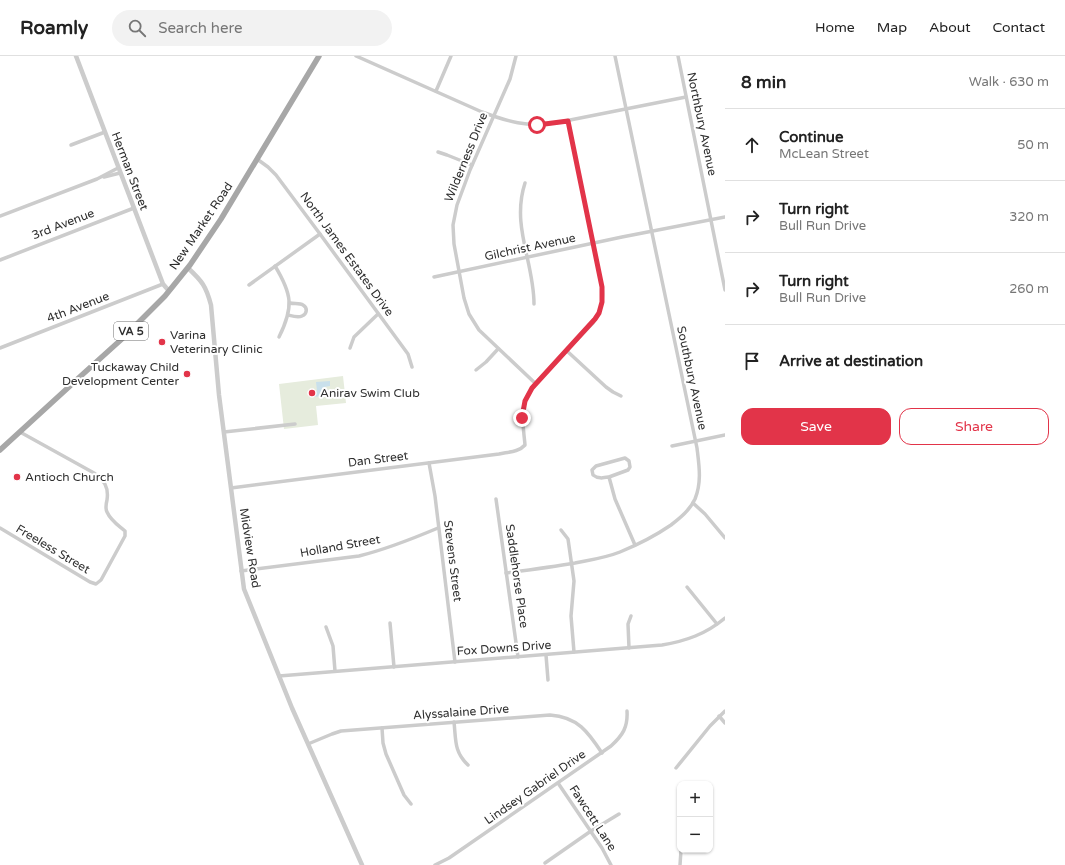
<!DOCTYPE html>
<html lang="en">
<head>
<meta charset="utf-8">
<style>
  :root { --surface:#fff; --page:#f2f2f2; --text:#222; --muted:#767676; --line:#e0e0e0; --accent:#e23449 }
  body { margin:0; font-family:"Varela Round",sans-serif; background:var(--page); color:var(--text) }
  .controls { position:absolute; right:12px; bottom:12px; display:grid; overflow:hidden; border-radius:8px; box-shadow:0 1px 3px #0004 }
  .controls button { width:36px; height:36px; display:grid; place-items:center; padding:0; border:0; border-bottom:1px solid var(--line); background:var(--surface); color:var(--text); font:20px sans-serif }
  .stop { position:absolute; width:12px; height:12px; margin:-9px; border:3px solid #e23449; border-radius:50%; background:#fff }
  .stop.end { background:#e23449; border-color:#fff; box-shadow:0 1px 4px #0008 }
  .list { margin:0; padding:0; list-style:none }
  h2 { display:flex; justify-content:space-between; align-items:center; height:52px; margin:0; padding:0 16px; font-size:17px }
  h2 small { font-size:13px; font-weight:400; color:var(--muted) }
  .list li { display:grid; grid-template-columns:26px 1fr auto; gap:12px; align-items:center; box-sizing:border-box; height:72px; padding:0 16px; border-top:1px solid var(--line) }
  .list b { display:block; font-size:15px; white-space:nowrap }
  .list p { margin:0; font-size:13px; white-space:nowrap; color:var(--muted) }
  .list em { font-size:13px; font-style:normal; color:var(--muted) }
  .actions { display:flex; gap:8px; padding:12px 16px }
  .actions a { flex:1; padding:9px 0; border:1px solid var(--accent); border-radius:12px; text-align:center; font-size:14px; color:var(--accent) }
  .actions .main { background:var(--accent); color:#fff }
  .icon { flex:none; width:22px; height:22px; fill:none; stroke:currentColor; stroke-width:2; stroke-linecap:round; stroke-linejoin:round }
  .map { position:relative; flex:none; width:725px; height:809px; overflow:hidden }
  header { display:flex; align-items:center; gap:24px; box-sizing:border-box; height:56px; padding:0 20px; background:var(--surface); border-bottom:1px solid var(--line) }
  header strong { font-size:19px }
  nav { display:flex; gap:22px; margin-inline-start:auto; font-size:14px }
  .search { width:280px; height:36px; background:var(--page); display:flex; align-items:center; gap:10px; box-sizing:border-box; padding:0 14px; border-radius:22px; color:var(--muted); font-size:15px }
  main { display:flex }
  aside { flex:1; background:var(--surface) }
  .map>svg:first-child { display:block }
</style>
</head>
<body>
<header>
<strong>Roamly</strong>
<div class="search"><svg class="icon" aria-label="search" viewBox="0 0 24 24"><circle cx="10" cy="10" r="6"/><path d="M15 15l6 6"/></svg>Search here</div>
<nav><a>Home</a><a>Map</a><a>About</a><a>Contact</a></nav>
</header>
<main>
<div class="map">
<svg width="725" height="809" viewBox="0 0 725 809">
  <rect width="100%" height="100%" fill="#fff"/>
  <!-- green -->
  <path fill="#e6ecdd" d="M343,320L346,347L316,350L318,369L284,373L279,328Z"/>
  <!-- water -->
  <path fill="#c9e0eb" d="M330,325V330L324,331L325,340L313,341L312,335H317L316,326Z"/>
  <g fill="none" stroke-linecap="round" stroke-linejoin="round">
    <!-- minor -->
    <g stroke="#ccc" stroke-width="3.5">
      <path d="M356,0L482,56C509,66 526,71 555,67L686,41"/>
      <path d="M516,0L510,23L470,114L457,149L453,169L454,188L464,242L469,258L479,274L536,328"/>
      <path d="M678,0L725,234"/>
      <path d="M436,35L451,0"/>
      <path d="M71,89L105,76"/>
      <path d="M438,96L447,99L472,109"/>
      <path d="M257,103L268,111L276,119L320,178L408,298L412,311"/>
      <path d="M104,121L120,117"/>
      <path d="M525,127C511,170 534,206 534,248"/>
      <path d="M0,160L97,123L118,112"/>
      <path d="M0,204L134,152"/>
      <path d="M275,210C292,238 294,251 279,281"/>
      <path d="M434,221L622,181L725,161"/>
      <path d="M249,229L320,178"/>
      <path d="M288,259C292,260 298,262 302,260C307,258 308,252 303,249C300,247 294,248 290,247"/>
      <path d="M0,292L163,228"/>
      <path d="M350,292L354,281L378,258"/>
      <path d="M567,295L606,331L613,336L621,340"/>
      <path d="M476,314L486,306L498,293"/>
      <path d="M224,376L295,368"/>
      <path d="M672,390L725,379"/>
      <path d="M429,407L435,440L455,606"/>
      <path d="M609,421C603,422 598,423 593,419L592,414L596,410L625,402L629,405L630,411L628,414L609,421L615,443L635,489"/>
      <path d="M231,432L499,398C508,396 519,396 525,389C524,376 521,363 524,349C529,331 546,317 559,303C570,291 581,279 593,267C601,256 604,244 602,231L568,65"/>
      <path d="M496,443L518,601"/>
      <path d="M693,447L705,458L725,482"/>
      <path d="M0,472L90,526L96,528L101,524L125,480V475C118,469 111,465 107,456C105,452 106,448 107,444C109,431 104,424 94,417L20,376"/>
      <path d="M561,474L568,483L574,525L571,560L574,596"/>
      <path d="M241,515L359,500C387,493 412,483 438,472"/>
      <path d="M506,517C529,514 552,511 575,507C590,504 605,502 620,496C637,489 655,480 671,469C680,462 690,454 695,443C702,426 699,409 697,392L615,0"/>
      <path d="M687,531L717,568"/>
      <path d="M390,567L394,611"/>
      <path d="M326,571L333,590L335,615"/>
      <path d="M629,592L628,568L631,560"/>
      <path d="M546,599L548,624"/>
      <path d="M279,620L662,589C686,585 706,578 725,562"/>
      <path d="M719,660L725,667"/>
      <path d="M454,666C456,684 454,696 468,709"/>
      <path d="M382,672L383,687L386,698L404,739L411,748"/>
      <path d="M308,688L332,678L341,675L550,659C578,661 588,676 602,697"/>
      <path d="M676,712L710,670L725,655"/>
      <path d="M558,727L602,792L611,809"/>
      <path d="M545,807L591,775L619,758"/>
      <path d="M435,809L449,802L611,690C623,679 628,671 627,655"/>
      <path d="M680,809L681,794"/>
    </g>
    <!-- tertiary -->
    <g stroke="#ccc" stroke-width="4.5">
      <path d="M76,0L163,228L169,235"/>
      <path d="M188,212C202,225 206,230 211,249L219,339L244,533L292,652L362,809"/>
    </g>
    <!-- primary -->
    <path stroke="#a7a7a7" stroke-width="5.5" d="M0,394L83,318L124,281L165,240L190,209L221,163L319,0"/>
  </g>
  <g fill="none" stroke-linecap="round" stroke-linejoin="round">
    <!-- route -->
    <path stroke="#e23449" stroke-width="5" d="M522,362L523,356L525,345L532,332L595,263L599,257L602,246V231L568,65L537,69"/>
  </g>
  <!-- markers -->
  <g fill="#e23449" stroke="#fff" stroke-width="1.5">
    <circle cx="162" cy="286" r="4"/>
    <circle cx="187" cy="318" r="4"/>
    <circle cx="312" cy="337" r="4"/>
    <circle cx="17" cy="421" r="4"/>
  </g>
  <g text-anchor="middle" stroke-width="4" stroke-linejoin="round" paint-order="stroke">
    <!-- shield labels -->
    <rect fill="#fff" stroke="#6d6d6d" stroke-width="1" x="114" y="266" width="34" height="18" rx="3"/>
    <g font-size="11" font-weight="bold" fill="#2f2f2f">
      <text x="131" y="279">VA 5</text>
    </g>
    <!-- street labels -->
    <g font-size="12" fill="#2f2f2f" stroke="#fff">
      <text transform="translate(702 68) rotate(78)" y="4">Northbury Avenue</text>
      <text transform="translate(466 101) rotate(-68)" y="4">Wilderness Drive</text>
      <text transform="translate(130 115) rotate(69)" y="4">Herman Street</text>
      <text transform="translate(63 168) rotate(-21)" y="4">3rd Avenue</text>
      <text transform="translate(201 170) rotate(-56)" y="4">New Market Road</text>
      <text transform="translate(530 191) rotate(-12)" y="4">Gilchrist Avenue</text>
      <text transform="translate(347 198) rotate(54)" y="4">North James Estates Drive</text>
      <text transform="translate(78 251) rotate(-21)" y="4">4th Avenue</text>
      <text transform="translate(692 322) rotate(78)" y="4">Southbury Avenue</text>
      <text transform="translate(378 403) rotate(-7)" y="4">Dan Street</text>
      <text transform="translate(340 490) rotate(-10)" y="4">Holland Street</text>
      <text transform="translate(250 492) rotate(81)" y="4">Midview Road</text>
      <text transform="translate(53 493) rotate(31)" y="4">Freeless Street</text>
      <text transform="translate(453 505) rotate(83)" y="4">Stevens Street</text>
      <text transform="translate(517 520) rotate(82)" y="4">Saddlehorse Place</text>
      <text transform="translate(504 592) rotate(-4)" y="4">Fox Downs Drive</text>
      <text transform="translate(461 656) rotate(-4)" y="4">Alyssalaine Drive</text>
      <text transform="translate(535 731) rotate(-35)" y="4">Lindsey Gabriel Drive</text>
      <text transform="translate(593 762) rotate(57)" y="4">Fawcett Lane</text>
    </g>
    <!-- poi labels -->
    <g font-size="12" fill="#2f2f2f" stroke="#fff" text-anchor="start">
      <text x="170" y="283">Varina<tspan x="170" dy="14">Veterinary Clinic</tspan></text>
      <text x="179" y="315" text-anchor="end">Tuckaway Child<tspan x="179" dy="14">Development Center</tspan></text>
      <text x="320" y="341">Anirav Swim Club</text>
      <text x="25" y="425">Antioch Church</text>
    </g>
  </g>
</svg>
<div class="controls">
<button>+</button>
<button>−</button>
</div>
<div class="stop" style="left:537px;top:69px"></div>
<div class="stop end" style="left:522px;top:362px"></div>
</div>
<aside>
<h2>8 min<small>Walk · 630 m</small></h2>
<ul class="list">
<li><svg class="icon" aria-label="ahead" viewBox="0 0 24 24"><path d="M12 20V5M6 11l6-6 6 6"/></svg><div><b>Continue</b><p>McLean Street</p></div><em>50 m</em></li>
<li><svg class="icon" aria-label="right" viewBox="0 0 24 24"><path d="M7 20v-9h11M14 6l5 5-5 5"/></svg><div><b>Turn right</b><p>Bull Run Drive</p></div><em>320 m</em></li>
<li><svg class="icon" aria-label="right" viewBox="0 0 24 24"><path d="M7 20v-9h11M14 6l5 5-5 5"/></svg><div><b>Turn right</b><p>Bull Run Drive</p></div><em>260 m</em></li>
<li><svg class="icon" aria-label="arrive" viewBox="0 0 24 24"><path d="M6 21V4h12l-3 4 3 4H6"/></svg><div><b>Arrive at destination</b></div></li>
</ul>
<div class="actions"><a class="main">Save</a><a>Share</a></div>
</aside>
</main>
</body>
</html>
